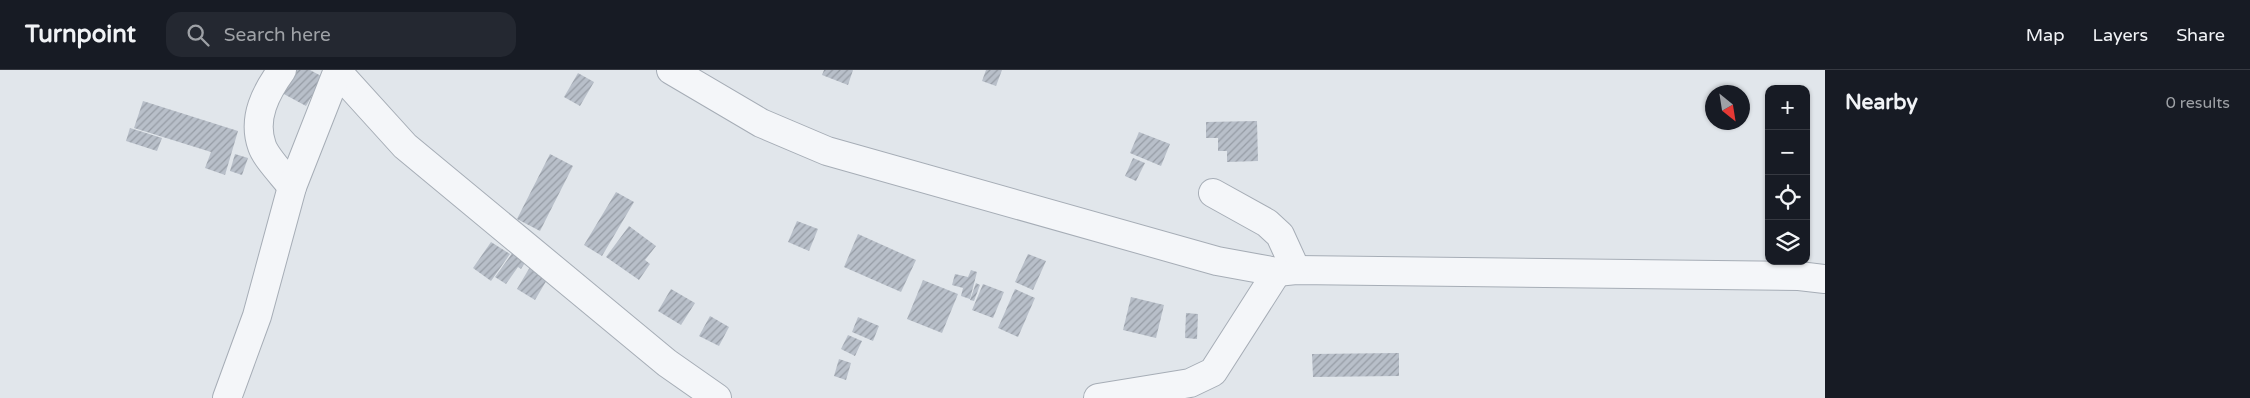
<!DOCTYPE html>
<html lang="en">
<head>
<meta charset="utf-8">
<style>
  :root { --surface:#171b24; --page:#242831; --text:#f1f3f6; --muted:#9ea1a6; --line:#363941 }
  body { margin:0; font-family:"Varela Round",sans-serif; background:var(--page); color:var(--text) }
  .controls { position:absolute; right:15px; top:15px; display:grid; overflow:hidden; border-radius:10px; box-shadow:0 1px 4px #0004 }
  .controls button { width:45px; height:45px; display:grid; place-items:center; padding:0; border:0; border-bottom:1px solid var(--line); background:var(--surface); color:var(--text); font:25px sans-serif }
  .compass { position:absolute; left:1705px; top:15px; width:45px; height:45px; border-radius:50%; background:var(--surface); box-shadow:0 1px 4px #0004; rotate:150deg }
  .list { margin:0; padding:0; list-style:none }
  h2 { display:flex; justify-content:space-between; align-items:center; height:65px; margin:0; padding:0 20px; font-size:21px }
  h2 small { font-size:16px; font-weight:400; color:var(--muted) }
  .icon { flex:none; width:28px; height:28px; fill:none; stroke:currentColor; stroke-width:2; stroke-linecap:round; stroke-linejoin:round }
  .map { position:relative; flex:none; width:1825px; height:328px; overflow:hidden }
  header { display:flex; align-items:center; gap:30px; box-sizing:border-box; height:70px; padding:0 25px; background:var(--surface); border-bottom:1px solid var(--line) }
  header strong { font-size:24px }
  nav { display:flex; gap:28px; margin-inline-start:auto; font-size:18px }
  .search { width:350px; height:45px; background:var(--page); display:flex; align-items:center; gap:12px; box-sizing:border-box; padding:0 18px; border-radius:15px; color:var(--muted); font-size:19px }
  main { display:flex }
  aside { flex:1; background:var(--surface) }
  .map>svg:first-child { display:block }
</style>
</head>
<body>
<header>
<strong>Turnpoint</strong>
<div class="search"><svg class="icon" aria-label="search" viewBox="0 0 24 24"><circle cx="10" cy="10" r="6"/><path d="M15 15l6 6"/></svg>Search here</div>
<nav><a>Map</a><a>Layers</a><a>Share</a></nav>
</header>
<main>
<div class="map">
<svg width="1825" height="328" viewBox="0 0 1825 328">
  <defs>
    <pattern id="building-hatch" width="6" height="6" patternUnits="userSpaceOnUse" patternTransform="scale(1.25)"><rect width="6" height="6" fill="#b8bfc9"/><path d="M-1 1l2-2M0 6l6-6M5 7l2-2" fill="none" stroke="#969ca5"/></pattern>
  </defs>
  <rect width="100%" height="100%" fill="#e1e6eb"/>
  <!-- building -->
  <g fill="url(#building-hatch)">
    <path d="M295,0H310L323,7L306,36L282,23Z"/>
    <path d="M824,0H853L848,15L822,5Z"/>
    <path d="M986,0H1002L996,16L982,11Z"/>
    <path d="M578,3L594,12L580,36L564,27Z"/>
    <path d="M143,31L238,61L225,105L205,98L211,82L134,58Z"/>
    <path d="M1257,51L1258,91L1227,92V81H1218V68H1206V52Z"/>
    <path d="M130,58L162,68L157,81L126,71Z"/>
    <path d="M1139,62L1170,74L1161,96L1130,83Z"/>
    <path d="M235,84L248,88L242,105L230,101Z"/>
    <path d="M550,84L573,96L540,161L517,149Z"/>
    <path d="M1133,88L1145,93L1136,111L1125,106Z"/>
    <path d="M616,122L634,132L602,186L584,175Z"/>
    <path d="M797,151L818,159L809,181L788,172Z"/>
    <path d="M629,156L656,176L645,190L650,194L639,210L606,187Z"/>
    <path d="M858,164L916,190L901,222L844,197Z"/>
    <path d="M491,172L510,184L491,211L473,198Z"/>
    <path d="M513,182L526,191L521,199L518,197L506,214L495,207Z"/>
    <path d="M1028,184L1046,191L1033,220L1015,212Z"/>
    <path d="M530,197L548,208L535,230L517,219Z"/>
    <path d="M971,200L977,202L970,229L961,226L963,218L952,215L955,204L968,207Z"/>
    <path d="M923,210L958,224L942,263L907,249Z"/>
    <path d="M976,213L980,215L974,231L970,230Z"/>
    <path d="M983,214L1004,222L993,248L972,240Z"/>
    <path d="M671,219L695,233L681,255L658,241Z"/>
    <path d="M1015,219L1035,228L1018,267L998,258Z"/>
    <path d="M1131,227L1164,235L1156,268L1123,260Z"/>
    <path d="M1186,243L1198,244L1197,269L1185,268Z"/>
    <path d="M710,246L729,257L719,276L699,266Z"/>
    <path d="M858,247L879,256L873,271L852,262Z"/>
    <path d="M848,265L862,271L855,286L841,279Z"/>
    <path d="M1399,283V306L1313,307L1312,284Z"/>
    <path d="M839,289L851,293L846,310L834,306Z"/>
  </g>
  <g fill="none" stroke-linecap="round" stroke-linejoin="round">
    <!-- minor casing -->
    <g stroke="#a6adb6" stroke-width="30">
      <g id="minor">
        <path d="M282,0C266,22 252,48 262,76C266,88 284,106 292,117"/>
        <path d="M671,0L761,53L827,81L1217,191L1277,202L1296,200L1799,206L1825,209"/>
        <path d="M337,1L405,76L667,293L717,328"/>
        <path d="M1213,123L1267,153L1280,165L1296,200"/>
        <path d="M227,328L257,246L292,117L338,0"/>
        <path d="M1098,328L1190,313L1213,302L1277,202"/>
      </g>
    </g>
    <!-- minor -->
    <use href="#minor" stroke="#f4f6f9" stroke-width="28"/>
  </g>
</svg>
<div class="controls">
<button>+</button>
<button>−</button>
<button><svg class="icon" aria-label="locate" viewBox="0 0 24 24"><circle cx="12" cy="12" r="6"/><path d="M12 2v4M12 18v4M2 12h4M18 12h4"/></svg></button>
<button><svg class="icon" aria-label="layers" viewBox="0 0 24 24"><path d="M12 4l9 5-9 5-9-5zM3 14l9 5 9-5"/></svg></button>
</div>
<svg class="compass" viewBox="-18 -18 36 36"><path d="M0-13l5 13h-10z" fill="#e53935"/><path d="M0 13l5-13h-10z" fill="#9ea1a6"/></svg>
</div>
<aside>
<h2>Nearby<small>0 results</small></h2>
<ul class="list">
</ul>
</aside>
</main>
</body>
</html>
